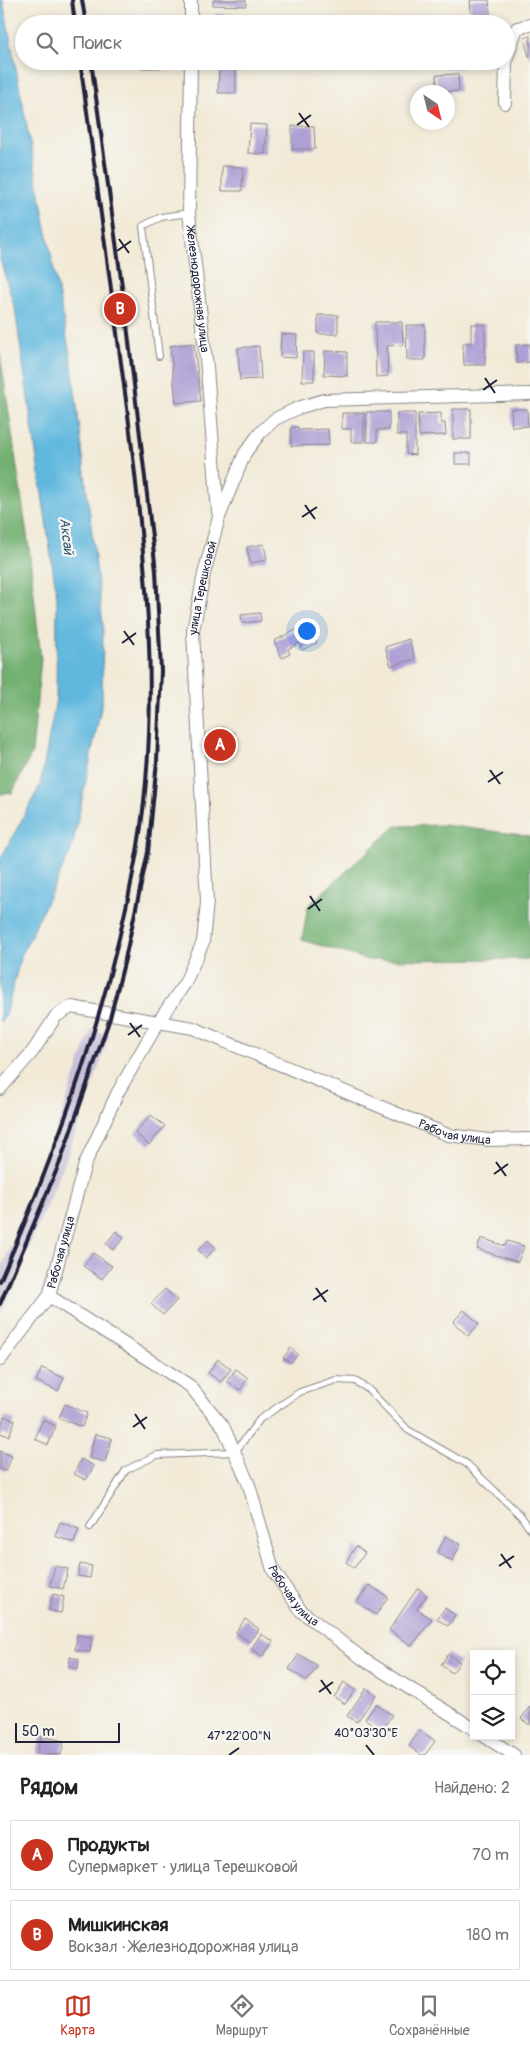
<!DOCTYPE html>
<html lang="ru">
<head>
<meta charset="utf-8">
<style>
  :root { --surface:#fff; --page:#f2f2f2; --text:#222; --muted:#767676; --line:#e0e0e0; --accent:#c8321e }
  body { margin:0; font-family:Pangolin,sans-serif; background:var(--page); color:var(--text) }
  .controls { position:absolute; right:15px; bottom:15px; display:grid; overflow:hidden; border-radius:0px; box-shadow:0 2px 8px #0003 }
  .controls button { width:45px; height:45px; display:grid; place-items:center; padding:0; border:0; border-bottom:1px solid var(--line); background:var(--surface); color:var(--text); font:25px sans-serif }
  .compass { position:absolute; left:410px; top:85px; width:45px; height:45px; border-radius:50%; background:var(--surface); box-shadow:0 2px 8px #0003; rotate:145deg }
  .scale { position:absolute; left:15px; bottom:12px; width:105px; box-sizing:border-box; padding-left:5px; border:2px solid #22223b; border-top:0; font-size:14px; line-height:18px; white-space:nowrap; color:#22223b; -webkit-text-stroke:4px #f6f6f2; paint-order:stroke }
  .you { position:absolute; left:306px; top:630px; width:18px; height:18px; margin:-12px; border:4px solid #fff; border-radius:50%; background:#1a73e8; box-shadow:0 0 0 8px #1a73e833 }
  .badge { display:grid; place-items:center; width:32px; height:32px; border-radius:50%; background:var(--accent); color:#fff; font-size:16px; font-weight:700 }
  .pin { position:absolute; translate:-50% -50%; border:2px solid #fff; box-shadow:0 1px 5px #0006 }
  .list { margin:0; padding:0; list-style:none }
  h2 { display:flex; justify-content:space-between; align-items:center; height:65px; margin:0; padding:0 20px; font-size:21px }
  h2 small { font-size:16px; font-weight:400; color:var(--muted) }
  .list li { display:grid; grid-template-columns:32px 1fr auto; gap:15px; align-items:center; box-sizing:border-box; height:70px; margin:0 10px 10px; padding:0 10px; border:1px solid var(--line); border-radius:0px }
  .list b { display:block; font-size:19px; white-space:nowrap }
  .list p { margin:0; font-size:16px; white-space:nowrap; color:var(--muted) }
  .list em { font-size:16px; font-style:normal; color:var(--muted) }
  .icon { flex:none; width:28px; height:28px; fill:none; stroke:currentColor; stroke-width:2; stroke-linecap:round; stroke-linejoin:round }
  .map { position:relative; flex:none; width:530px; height:1755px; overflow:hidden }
  .search { position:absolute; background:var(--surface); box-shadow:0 2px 8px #0003; left:15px; right:15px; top:15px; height:55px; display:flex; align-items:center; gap:12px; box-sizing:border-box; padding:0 18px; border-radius:28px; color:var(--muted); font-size:19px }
  .sheet { height:225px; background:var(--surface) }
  nav { display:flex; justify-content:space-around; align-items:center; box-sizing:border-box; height:70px; border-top:1px solid var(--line); background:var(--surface); font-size:14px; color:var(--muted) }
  nav a { display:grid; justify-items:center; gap:2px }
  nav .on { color:var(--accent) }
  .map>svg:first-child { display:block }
</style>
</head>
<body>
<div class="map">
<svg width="530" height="1755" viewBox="0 0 530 1755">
  <rect width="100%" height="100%" fill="#f6f6f2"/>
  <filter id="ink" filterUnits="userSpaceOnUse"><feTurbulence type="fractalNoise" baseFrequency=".02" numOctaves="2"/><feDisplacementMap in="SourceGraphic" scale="10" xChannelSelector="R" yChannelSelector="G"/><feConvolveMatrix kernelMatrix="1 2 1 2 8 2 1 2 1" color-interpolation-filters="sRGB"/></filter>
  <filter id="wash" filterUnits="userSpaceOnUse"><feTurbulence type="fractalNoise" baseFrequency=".0096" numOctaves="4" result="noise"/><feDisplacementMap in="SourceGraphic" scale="20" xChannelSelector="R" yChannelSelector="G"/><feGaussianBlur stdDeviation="1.12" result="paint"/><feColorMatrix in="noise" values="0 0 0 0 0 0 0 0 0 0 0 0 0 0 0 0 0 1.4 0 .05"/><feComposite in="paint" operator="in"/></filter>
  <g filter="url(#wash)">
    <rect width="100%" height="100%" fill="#f2ead7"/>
    <!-- industrial -->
    <path fill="#c8bfd8" d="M91,1030L109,1035L101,1061L64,1164L0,1315V1271L47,1158Z"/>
    <!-- forest -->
    <g fill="#72b071" stroke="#4a6956">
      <path d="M0,353L29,548L41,659L32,753L12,793L0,794Z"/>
      <path d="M444,825L530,836V959L368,960L302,940L308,906L396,826Z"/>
    </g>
    <!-- water -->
    <path fill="#61b8de" stroke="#426d8c" d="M0,0H3L72,365L103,625L102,703L72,848L21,956L5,1017L0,1022V860L40,786L56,699L57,597L15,309L0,259Z"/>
    <g id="blocks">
      <!-- building -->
      <g fill="#ae9fd4">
        <path d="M213,0H246V6L213,5Z"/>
        <path d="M470,0H489L491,24H472Z"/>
        <rect x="215" y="14" width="21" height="10"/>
        <path d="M530,36V57H529L524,38Z"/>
        <rect x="142" y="61" width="18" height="7"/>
        <path d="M447,61H461L462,68L448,69Z"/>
        <path d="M219,70H236V93H218Z"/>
        <path d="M458,74L459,91L438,92L436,75Z"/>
        <path d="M250,124L267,125L265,154L248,153Z"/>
        <path d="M292,126H314L315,149H292Z"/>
        <path d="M222,166L243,167L242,191H222Z"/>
        <rect x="318" y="315" width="20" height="19"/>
        <path d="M375,322H402L403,345L387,346L388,376L376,377Z"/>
        <path d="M471,324H485V365H464L463,343H471Z"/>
        <path d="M406,325H425V360H407Z"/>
        <path d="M281,334L297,335L296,358L280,357Z"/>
        <path d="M194,343L201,401L176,403L170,346Z"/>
        <path d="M530,344V362L517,363L516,345Z"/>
        <path d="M259,346L261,379L240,380L238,348Z"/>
        <path d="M325,351L347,352V376L324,375Z"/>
        <path d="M303,352H314V381H302Z"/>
        <rect x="453" y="409" width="18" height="30"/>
        <path d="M511,409H527L528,426L512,427Z"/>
        <path d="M366,412H389V430H377V442H367Z"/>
        <path d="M342,413H364V442H351V429H342Z"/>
        <path d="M397,413H415V455L406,454V435H397Z"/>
        <path d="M441,413V423H445L446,435L419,436L418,414Z"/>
        <path d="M291,427H298V430L328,429L329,445L291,446Z"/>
        <rect x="455" y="453" width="16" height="11"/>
        <path d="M264,544L267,560L250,563L247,547Z"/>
        <path d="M260,613L261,621L242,623L241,615Z"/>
        <path d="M308,624L317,643L302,650L299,643L288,649L290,654L282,658L274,641Z"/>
        <path d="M409,639L415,659L391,666L385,647Z"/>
        <path d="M222,727L235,733L228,748L215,742Z"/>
        <path d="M151,1115L165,1126L149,1145L135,1133Z"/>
        <path d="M116,1231L124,1238L113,1250L106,1244Z"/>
        <path d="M481,1238L505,1246L507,1241L524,1246L518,1262L477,1249Z"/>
        <path d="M208,1240L216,1248L206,1258L198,1250Z"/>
        <path d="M93,1253L112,1266L102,1279L83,1266Z"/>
        <path d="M165,1289L177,1300L163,1315L151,1304Z"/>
        <path d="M464,1310L479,1324L468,1336L453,1322Z"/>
        <path d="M291,1348L298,1354L291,1363L283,1358Z"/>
        <path d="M218,1359L231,1369L221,1382L208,1373Z"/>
        <path d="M42,1368L64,1378L58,1391L36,1381Z"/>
        <path d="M236,1369L248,1378L240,1390L227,1381Z"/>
        <path d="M65,1404L87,1413L82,1427L59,1418Z"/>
        <path d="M4,1416L15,1420L9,1436L0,1433Z"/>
        <path d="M43,1420L56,1426L48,1445L35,1439Z"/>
        <path d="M95,1434L112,1438L105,1462L89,1458Z"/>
        <path d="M0,1451L12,1456L6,1471L0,1469Z"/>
        <path d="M81,1459L94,1466L86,1480L74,1474Z"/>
        <path d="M60,1522L79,1529L74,1543L55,1536Z"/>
        <path d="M446,1536L461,1544L452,1561L437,1553Z"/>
        <path d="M356,1546L365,1553L354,1568L346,1562Z"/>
        <path d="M80,1564L92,1566L90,1578L78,1576Z"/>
        <path d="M55,1566L68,1569L63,1589L50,1586Z"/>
        <path d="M369,1585L388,1597L376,1615L357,1602Z"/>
        <path d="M418,1588L427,1595L417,1609L432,1619L412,1646L389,1630Z"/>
        <path d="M53,1594L64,1597L61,1613L49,1610Z"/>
        <path d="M445,1608L455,1615L448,1626L437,1619Z"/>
        <path d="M245,1619L259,1629L249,1642L236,1632Z"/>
        <path d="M261,1634L273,1641L263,1656L251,1649Z"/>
        <path d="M77,1635L92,1637L90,1652L75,1650Z"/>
        <path d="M299,1654L318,1666L307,1681L289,1669Z"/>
        <path d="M448,1654L460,1662L452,1673L441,1665Z"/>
        <path d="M70,1657L79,1659L78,1669L69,1667Z"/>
        <path d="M344,1682L355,1690L345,1704L334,1697Z"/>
        <path d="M366,1688L376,1695L357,1722L347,1716Z"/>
        <path d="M376,1704L392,1715L382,1730L365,1719Z"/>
        <path d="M530,1706V1725L521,1719Z"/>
        <path d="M420,1730L435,1741L425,1755H421L409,1746Z"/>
        <path d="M41,1736L64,1741L61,1755L37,1754Z"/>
      </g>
    </g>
  </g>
  <g filter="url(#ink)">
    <use href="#blocks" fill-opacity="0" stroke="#8a8689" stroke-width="1"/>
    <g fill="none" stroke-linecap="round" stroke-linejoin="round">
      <!-- service casing -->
      <g stroke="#8a8689" stroke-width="8">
        <g id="service">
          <path d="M159,356L143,226L161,217L189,213"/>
          <path d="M90,1527L126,1470L157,1455L235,1452L260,1419L300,1392L336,1380L355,1381L368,1389L408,1430L467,1464L521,1516L530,1529"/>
        </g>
      </g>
      <!-- minor casing -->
      <g stroke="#8a8689" stroke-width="14">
        <g id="minor">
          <path d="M191,24V0"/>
          <path d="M506,60L517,28L530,25"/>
          <path id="s1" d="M191,61L189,213L207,368L218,512"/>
          <path d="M505,103L506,61"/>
          <path id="s2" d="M0,1089L33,1051L56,1016L71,1007L193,1028L448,1135L489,1140L530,1139"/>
          <path id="s3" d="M49,1296L190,1386L223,1426L249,1485L273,1570L301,1611L363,1659L474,1729"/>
          <path id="s4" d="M0,1360L49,1296L85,1164L118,1092L159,1021L185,983L203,942L207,902L193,631L204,574L219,517L245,453L260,433L275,419L298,408L324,400L530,394"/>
          <path d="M484,1736L514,1755"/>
        </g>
      </g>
      <!-- service -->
      <use href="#service" stroke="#fff" stroke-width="6"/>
      <!-- minor -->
      <use href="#minor" stroke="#fff" stroke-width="12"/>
      <!-- rail -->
      <g stroke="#22223b" stroke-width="4">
        <path d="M72,0L75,24"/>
        <path d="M82,0L86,24"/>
        <path d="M0,1281C60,1143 111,1001 137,852C162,707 146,561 128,415C113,297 96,179 80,61"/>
        <path d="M0,1304L60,1162L110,1018L125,959L148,852L157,761L161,671L156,571L125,308L91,61"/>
      </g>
    </g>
  </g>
  <!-- ticks -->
  <path fill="none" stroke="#22223b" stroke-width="2" d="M299,113L309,127M297,125L311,115M119,239L129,253M117,251L131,241M485,378L495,393M483,390L497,380M305,505L315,519M302,517L317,507M124,631L134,645M122,643L136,633M490,770L500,784M488,782L503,772M310,896L320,911M308,909L322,899M130,1023L140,1037M128,1035L142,1025M496,1162L506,1176M494,1174L508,1164M316,1288L326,1302M313,1300L328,1290M135,1414L145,1429M133,1427L147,1417M501,1554L511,1568M499,1566L514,1556M321,1680L331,1694M319,1692L333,1682M366,1745L374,1755M229,1755L239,1748"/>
  <g text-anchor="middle" stroke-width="4.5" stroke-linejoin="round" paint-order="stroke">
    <!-- street labels -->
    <g font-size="12" fill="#22223b" stroke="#f6f6f2">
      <text dy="4" stroke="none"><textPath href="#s1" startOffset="229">Железнодорожная улица</textPath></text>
      <text dy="4" stroke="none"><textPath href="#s4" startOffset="825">улица Терешковой</textPath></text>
      <text dy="4" stroke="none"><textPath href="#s2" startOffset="516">Рабочая улица</textPath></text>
      <text dy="4" stroke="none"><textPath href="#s4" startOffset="126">Рабочая улица</textPath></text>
      <text dy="4" stroke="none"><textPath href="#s3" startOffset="405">Рабочая улица</textPath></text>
    </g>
    <!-- water labels -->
    <g font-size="14" font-style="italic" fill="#385674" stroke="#f6f6f2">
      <text transform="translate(67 536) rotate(83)" y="5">Аксай</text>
    </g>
  </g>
  <g font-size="12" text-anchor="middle" fill="#22223b" stroke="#f6f6f2" stroke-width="4.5" stroke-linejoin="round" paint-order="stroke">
    <text x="366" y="1737">40°03'30"E</text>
    <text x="239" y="1740">47°22'00"N</text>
  </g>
</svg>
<div class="controls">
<button><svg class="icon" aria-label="locate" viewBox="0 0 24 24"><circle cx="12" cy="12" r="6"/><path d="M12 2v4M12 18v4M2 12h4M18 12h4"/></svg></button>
<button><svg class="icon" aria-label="layers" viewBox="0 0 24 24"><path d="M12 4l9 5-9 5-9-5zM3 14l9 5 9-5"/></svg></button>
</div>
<svg class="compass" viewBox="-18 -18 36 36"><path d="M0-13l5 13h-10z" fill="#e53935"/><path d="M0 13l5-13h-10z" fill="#767676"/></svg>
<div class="scale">50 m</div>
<div class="you"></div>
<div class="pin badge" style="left:220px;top:745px">A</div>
<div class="pin badge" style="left:120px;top:309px">B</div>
<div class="search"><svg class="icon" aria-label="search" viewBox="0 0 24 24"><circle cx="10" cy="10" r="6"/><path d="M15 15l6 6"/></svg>Поиск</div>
</div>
<section class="sheet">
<h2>Рядом<small>Найдено: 2</small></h2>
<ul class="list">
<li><span class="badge">A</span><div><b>Продукты</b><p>Супермаркет · улица Терешковой</p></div><em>70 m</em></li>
<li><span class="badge">B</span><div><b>Мишкинская</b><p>Вокзал · Железнодорожная улица</p></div><em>180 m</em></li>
</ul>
</section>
<nav>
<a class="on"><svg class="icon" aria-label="map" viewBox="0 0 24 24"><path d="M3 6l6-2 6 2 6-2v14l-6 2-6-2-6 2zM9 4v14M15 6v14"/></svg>Карта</a>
<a><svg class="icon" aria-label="directions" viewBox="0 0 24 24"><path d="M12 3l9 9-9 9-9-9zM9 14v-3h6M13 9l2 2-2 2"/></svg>Маршрут</a>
<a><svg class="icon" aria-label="saved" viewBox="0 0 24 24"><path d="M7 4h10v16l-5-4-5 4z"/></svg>Сохранённые</a>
</nav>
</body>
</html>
